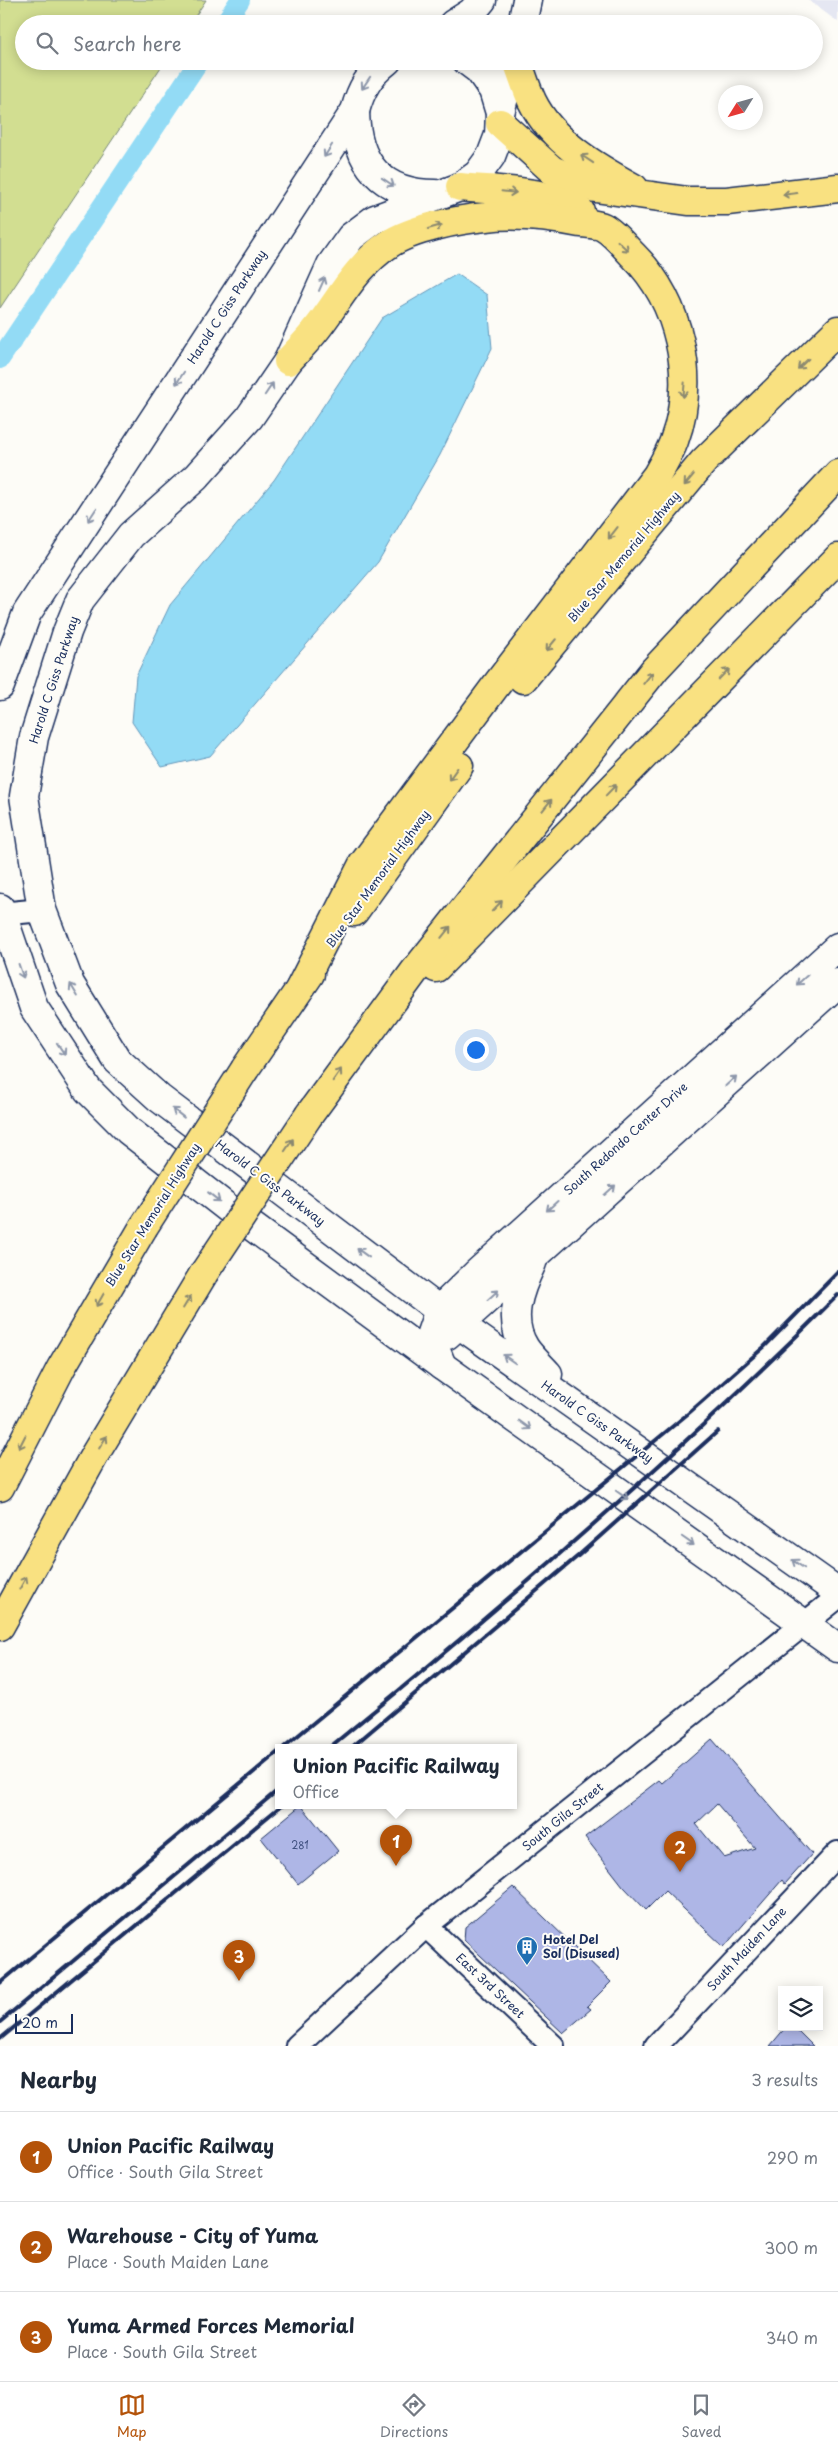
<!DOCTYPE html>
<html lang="en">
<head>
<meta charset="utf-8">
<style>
  :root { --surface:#fff; --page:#f6f6f7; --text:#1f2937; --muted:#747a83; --line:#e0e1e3; --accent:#b45309 }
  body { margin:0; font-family:"Playpen Sans",sans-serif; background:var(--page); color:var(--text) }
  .controls { position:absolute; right:15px; bottom:15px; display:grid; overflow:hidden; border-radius:0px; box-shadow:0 2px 12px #0003 }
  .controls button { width:45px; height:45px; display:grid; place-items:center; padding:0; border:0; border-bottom:1px solid var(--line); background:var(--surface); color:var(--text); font:25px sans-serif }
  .compass { position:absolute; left:718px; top:85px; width:45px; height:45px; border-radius:50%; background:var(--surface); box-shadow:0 2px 12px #0003; rotate:233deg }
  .scale { position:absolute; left:15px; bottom:12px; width:58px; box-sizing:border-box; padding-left:5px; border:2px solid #1b2f5e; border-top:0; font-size:14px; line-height:18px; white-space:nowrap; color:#1b2f5e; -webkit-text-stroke:4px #fdfcf7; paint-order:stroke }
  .you { position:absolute; left:475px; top:1049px; width:18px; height:18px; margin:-12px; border:4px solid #fff; border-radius:50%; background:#1a73e8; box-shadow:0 0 0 8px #1a73e833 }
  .badge { display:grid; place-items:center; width:32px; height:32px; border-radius:50%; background:var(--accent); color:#fff; font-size:16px; font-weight:700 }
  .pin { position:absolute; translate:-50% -41px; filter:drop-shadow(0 1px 2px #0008) }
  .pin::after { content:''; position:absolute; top:26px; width:18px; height:15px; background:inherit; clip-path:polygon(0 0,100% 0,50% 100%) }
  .popup { position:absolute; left:275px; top:1744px; width:242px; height:65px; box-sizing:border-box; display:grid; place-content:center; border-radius:0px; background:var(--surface); filter:drop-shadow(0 1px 4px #0005); font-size:16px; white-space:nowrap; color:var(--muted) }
  .popup b { font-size:19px; color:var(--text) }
  .popup::after { content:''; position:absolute; left:50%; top:100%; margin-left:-10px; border:10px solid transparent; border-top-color:var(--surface) }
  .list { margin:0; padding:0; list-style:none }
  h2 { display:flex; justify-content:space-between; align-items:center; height:65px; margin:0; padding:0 20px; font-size:21px }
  h2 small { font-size:16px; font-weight:400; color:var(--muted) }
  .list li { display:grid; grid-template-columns:32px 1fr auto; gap:15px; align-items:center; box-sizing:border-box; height:90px; padding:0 20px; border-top:1px solid var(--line) }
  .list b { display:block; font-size:19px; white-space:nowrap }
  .list p { margin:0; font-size:16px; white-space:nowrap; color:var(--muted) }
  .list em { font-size:16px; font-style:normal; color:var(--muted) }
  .icon { flex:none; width:28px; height:28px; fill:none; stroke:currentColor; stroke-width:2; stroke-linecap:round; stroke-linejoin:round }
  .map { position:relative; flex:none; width:838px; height:2046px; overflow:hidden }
  .search { position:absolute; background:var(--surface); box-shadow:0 2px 12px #0003; left:15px; right:15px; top:15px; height:55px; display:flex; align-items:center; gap:12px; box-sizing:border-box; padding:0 18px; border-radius:28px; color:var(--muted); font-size:19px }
  .sheet { height:335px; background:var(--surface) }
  nav { display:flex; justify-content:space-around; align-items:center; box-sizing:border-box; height:70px; border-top:1px solid var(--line); background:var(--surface); font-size:14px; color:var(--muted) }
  nav a { display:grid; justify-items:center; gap:2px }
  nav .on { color:var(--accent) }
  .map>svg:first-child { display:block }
</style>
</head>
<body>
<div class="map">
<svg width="838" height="2046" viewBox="0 0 838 2046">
  <rect width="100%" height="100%" fill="#fdfcf7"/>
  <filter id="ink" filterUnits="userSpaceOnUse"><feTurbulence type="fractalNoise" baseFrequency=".02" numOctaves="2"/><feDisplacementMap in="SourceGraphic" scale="10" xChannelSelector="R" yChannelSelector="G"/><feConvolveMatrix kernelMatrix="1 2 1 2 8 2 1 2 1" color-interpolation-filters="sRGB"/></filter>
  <g filter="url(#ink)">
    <!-- built -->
    <path fill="#e5e7f2" d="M808,0H838V22Z"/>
    <!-- green -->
    <path fill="#d2de91" stroke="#768678" d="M0,0H206L190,24H24V61H165L0,308Z"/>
    <!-- water -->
    <path fill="#93dbf5" stroke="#6396b9" d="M457,274L487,295L492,348L440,455L378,562L210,756L162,767L132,722L136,676L170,605L274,480L382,318Z"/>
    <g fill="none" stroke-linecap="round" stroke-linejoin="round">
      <!-- canal -->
      <g stroke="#93dbf5" stroke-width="20">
        <path d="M224,24L240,0"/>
        <path d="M0,359L199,61"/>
      </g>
    </g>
    <!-- building -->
    <g fill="#aeb6e6" stroke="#1b2f5e" fill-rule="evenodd">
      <path d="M712,1739L812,1854L785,1884L782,1880L724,1947L665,1891L646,1910L623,1886L585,1837L659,1780L662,1783ZM717,1804L755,1848L724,1858L696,1824Z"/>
      <path d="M301,1805L338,1851L298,1884L261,1838Z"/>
      <path d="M513,1887L611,1982L587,2006L591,2009L563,2033L464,1940L465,1927Z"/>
      <path d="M786,2027H794L813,2046H770Z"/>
    </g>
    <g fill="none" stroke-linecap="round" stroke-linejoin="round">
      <!-- minor casing -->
      <g stroke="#1b2f5e" stroke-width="26">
        <g id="minor">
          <path d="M0,914L42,910"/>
          <path d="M426,1926L553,2046"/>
          <path d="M297,2046L426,1926L838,1597"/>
          <path d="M656,2046L838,1853"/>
        </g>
      </g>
      <!-- tertiary casing -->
      <g stroke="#1b2f5e" stroke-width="31">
        <g id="tertiary">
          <path d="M453,24L472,12L482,0"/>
          <path d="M522,24L527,0"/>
          <path d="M500,113L513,61"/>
        </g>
      </g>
      <!-- secondary casing -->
      <g stroke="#1b2f5e" stroke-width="31">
        <g id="secondary">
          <path d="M467,61L479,70L493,90L500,113L499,135L491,156L478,174L460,187L375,219L351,237L331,265L288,361L249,418L196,477L131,535L80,600L67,632L34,737L24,796L42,910L70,984L117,1060L159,1098L439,1310L838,1592"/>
          <path d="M355,111C356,163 381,194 435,194"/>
          <path d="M0,686L27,613L355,111C361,89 369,75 387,61"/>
          <path d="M0,908L34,1008L88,1090L129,1131L238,1216L442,1366L838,1648"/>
          <path d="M532,1263C519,1290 507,1320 525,1348C531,1357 541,1366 548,1374"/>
          <path d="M447,1335L838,983"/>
          <path d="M442,1366L430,1336L439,1310L476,1274L838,947"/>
        </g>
      </g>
      <!-- motorway casing -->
      <g stroke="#1b2f5e" stroke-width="31">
        <g id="motorway">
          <path d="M517,61C522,74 526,88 532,101C552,142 596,167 634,188"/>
          <path d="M500,123L552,170L595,188L688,201H727L838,188"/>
          <path d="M460,187C498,191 548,189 580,211"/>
          <path d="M288,361C298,350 309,339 318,327C341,297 356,266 389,244C411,229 460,219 486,217C518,213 549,217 580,223C587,224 597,224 603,227C614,233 625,247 633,255C680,302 697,378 674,441C670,452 663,464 657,475L494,688L363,864L300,988"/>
          <path d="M523,679L704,461L838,330"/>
          <path d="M354,912L459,766"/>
          <path d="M436,968L838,558"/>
          <path d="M245,1069L310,974"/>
          <path d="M309,1115L414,972L655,669L838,474"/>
          <path d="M0,1487L61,1368L143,1228"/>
          <path d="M0,1626L95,1454L204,1273"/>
        </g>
      </g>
      <!-- minor -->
      <use href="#minor" stroke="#fdfcf7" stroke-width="22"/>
      <!-- tertiary -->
      <use href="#tertiary" stroke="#fdfcf7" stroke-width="28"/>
      <!-- secondary -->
      <use href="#secondary" stroke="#fdfcf7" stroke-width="28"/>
      <!-- motorway -->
      <use href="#motorway" stroke="#f9e181" stroke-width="28"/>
      <!-- rail -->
      <g stroke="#1b2f5e" stroke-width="4">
        <path d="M284,1747L690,1412L764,1347L838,1272"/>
        <path d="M330,1747C506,1604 678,1455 838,1295"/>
        <path d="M352,1747L578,1556L718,1431"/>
        <path d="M0,1983L278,1752"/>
        <path d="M0,2022L278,1790"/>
        <path d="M0,2039L282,1805"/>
      </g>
      <!-- motorway-bridge casing -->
      <g stroke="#1b2f5e" stroke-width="31" stroke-linecap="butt">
        <g id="motorway-bridge">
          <path d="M143,1228L245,1069"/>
          <path d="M204,1273L309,1115"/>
        </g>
      </g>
      <!-- motorway-bridge -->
      <use href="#motorway-bridge" stroke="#f9e181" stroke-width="28"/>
    </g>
    <!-- one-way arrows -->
    <defs><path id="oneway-shaft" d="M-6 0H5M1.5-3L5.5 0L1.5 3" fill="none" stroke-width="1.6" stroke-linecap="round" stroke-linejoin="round" transform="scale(1.25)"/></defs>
    <g stroke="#8c96aa">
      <use href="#oneway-shaft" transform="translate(366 83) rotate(124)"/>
      <use href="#oneway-shaft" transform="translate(328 151) rotate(123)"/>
      <use href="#oneway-shaft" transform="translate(388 182) rotate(34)"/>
      <use href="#oneway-shaft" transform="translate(322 284) rotate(-66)"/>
      <use href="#oneway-shaft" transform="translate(180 378) rotate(123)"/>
      <use href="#oneway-shaft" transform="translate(269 389) rotate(-56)"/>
      <use href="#oneway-shaft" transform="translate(92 515) rotate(123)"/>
      <use href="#oneway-shaft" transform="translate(21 971) rotate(71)"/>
      <use href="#oneway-shaft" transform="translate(802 980) rotate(138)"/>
      <use href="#oneway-shaft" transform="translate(74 990) rotate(-121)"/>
      <use href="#oneway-shaft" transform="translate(61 1049) rotate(56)"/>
      <use href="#oneway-shaft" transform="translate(731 1081) rotate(-42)"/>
      <use href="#oneway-shaft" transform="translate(178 1113) rotate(-142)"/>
      <use href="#oneway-shaft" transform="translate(610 1190) rotate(-42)"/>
      <use href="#oneway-shaft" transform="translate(214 1197) rotate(38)"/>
      <use href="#oneway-shaft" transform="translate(552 1206) rotate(138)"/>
      <use href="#oneway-shaft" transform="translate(363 1253) rotate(-144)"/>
      <use href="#oneway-shaft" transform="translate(493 1295) rotate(-42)"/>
      <use href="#oneway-shaft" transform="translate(509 1359) rotate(-145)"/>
      <use href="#oneway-shaft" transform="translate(525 1425) rotate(36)"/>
      <use href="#oneway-shaft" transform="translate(622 1495) rotate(35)"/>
      <use href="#oneway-shaft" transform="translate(688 1541) rotate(35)"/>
      <use href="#oneway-shaft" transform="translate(798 1564) rotate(-145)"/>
    </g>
    <g stroke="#8a8870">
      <use href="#oneway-shaft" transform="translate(587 159) rotate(-146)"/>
      <use href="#oneway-shaft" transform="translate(509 192) rotate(6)"/>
      <use href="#oneway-shaft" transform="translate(790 194) rotate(173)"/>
      <use href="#oneway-shaft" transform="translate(435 227) rotate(-16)"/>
      <use href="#oneway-shaft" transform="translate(623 246) rotate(43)"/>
      <use href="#oneway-shaft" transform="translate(803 364) rotate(136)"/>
      <use href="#oneway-shaft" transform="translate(684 390) rotate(95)"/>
      <use href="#oneway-shaft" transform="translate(689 480) rotate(130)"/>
      <use href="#oneway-shaft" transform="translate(613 533) rotate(128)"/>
      <use href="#oneway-shaft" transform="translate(551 645) rotate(130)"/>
      <use href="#oneway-shaft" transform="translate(724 674) rotate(-46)"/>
      <use href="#oneway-shaft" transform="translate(648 678) rotate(-51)"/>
      <use href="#oneway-shaft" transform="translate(453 774) rotate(126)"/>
      <use href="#oneway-shaft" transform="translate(611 790) rotate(-46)"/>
      <use href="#oneway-shaft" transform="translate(547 805) rotate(-51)"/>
      <use href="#oneway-shaft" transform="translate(497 906) rotate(-46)"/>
      <use href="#oneway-shaft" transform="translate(446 932) rotate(-51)"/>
      <use href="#oneway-shaft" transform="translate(337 1075) rotate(-55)"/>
      <use href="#oneway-shaft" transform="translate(289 1145) rotate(-56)"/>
      <use href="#oneway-shaft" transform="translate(100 1300) rotate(120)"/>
      <use href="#oneway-shaft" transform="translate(187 1302) rotate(-59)"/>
      <use href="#oneway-shaft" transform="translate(22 1442) rotate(117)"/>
      <use href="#oneway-shaft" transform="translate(103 1442) rotate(-59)"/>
      <use href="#oneway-shaft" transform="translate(23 1583) rotate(-61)"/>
    </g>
  </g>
  <!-- icons -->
  <defs>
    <g id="building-pin" transform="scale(1.125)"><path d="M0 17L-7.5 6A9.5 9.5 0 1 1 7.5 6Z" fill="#1f6fb2" stroke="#fdfcf7"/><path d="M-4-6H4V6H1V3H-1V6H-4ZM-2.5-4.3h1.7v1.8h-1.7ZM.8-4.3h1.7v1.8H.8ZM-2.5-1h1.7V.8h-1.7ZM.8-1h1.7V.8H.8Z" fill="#fff"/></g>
  </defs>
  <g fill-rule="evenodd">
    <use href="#building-pin" x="527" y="1947"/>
  </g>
  <g text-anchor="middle" stroke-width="4" stroke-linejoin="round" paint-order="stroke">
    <!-- number labels -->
    <g font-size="10" fill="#405180">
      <text x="300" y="1849">281</text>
    </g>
    <!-- street labels -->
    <g font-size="12" fill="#1b2f5e" stroke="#fdfcf7">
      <text transform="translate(227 307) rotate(-57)" y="4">Harold C Giss Parkway</text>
      <text transform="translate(624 557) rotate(-50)" y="4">Blue Star Memorial Highway</text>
      <text transform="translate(54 680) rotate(-72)" y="4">Harold C Giss Parkway</text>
      <text transform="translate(378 879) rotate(-54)" y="4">Blue Star Memorial Highway</text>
      <text transform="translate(626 1139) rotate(-42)" y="4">South Redondo Center Drive</text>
      <text transform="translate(270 1183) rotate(37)" y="4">Harold C Giss Parkway</text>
      <text transform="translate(153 1215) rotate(-58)" y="4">Blue Star Memorial Highway</text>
      <text transform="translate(597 1422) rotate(35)" y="4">Harold C Giss Parkway</text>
      <text transform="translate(563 1817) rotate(-39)" y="4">South Gila Street</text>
      <text transform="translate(747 1949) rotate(-47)" y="4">South Maiden Lane</text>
      <text transform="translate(490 1986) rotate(43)" y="4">East 3rd Street</text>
    </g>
    <!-- poi labels -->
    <g font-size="12" font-weight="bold" fill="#1b2f5e" stroke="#fdfcf7" text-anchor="start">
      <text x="543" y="1944">Hotel Del<tspan x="543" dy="14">Sol (Disused)</tspan></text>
    </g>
  </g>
</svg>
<div class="controls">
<button><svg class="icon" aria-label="layers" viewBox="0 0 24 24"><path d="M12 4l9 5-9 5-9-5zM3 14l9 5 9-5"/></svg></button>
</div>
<svg class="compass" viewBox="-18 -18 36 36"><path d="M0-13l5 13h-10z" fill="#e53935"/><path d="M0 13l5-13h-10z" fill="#747a83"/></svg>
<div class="scale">20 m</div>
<div class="you"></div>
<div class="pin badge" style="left:396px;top:1866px">1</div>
<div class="popup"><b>Union Pacific Railway</b>Office</div>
<div class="pin badge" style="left:680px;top:1872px">2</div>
<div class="pin badge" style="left:239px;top:1981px">3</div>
<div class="search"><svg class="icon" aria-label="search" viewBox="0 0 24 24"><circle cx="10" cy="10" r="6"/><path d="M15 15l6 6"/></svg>Search here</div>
</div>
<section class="sheet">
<h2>Nearby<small>3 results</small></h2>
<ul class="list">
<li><span class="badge">1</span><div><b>Union Pacific Railway</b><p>Office · South Gila Street</p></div><em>290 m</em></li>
<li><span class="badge">2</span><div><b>Warehouse - City of Yuma</b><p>Place · South Maiden Lane</p></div><em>300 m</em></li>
<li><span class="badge">3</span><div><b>Yuma Armed Forces Memorial</b><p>Place · South Gila Street</p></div><em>340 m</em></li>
</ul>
</section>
<nav>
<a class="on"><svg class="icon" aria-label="map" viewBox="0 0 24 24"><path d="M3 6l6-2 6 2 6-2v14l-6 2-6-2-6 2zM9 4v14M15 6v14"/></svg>Map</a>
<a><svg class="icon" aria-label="directions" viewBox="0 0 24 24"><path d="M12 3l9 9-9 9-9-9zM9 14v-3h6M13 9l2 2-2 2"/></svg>Directions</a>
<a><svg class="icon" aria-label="saved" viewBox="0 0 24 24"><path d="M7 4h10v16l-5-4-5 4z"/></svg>Saved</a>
</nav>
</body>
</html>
